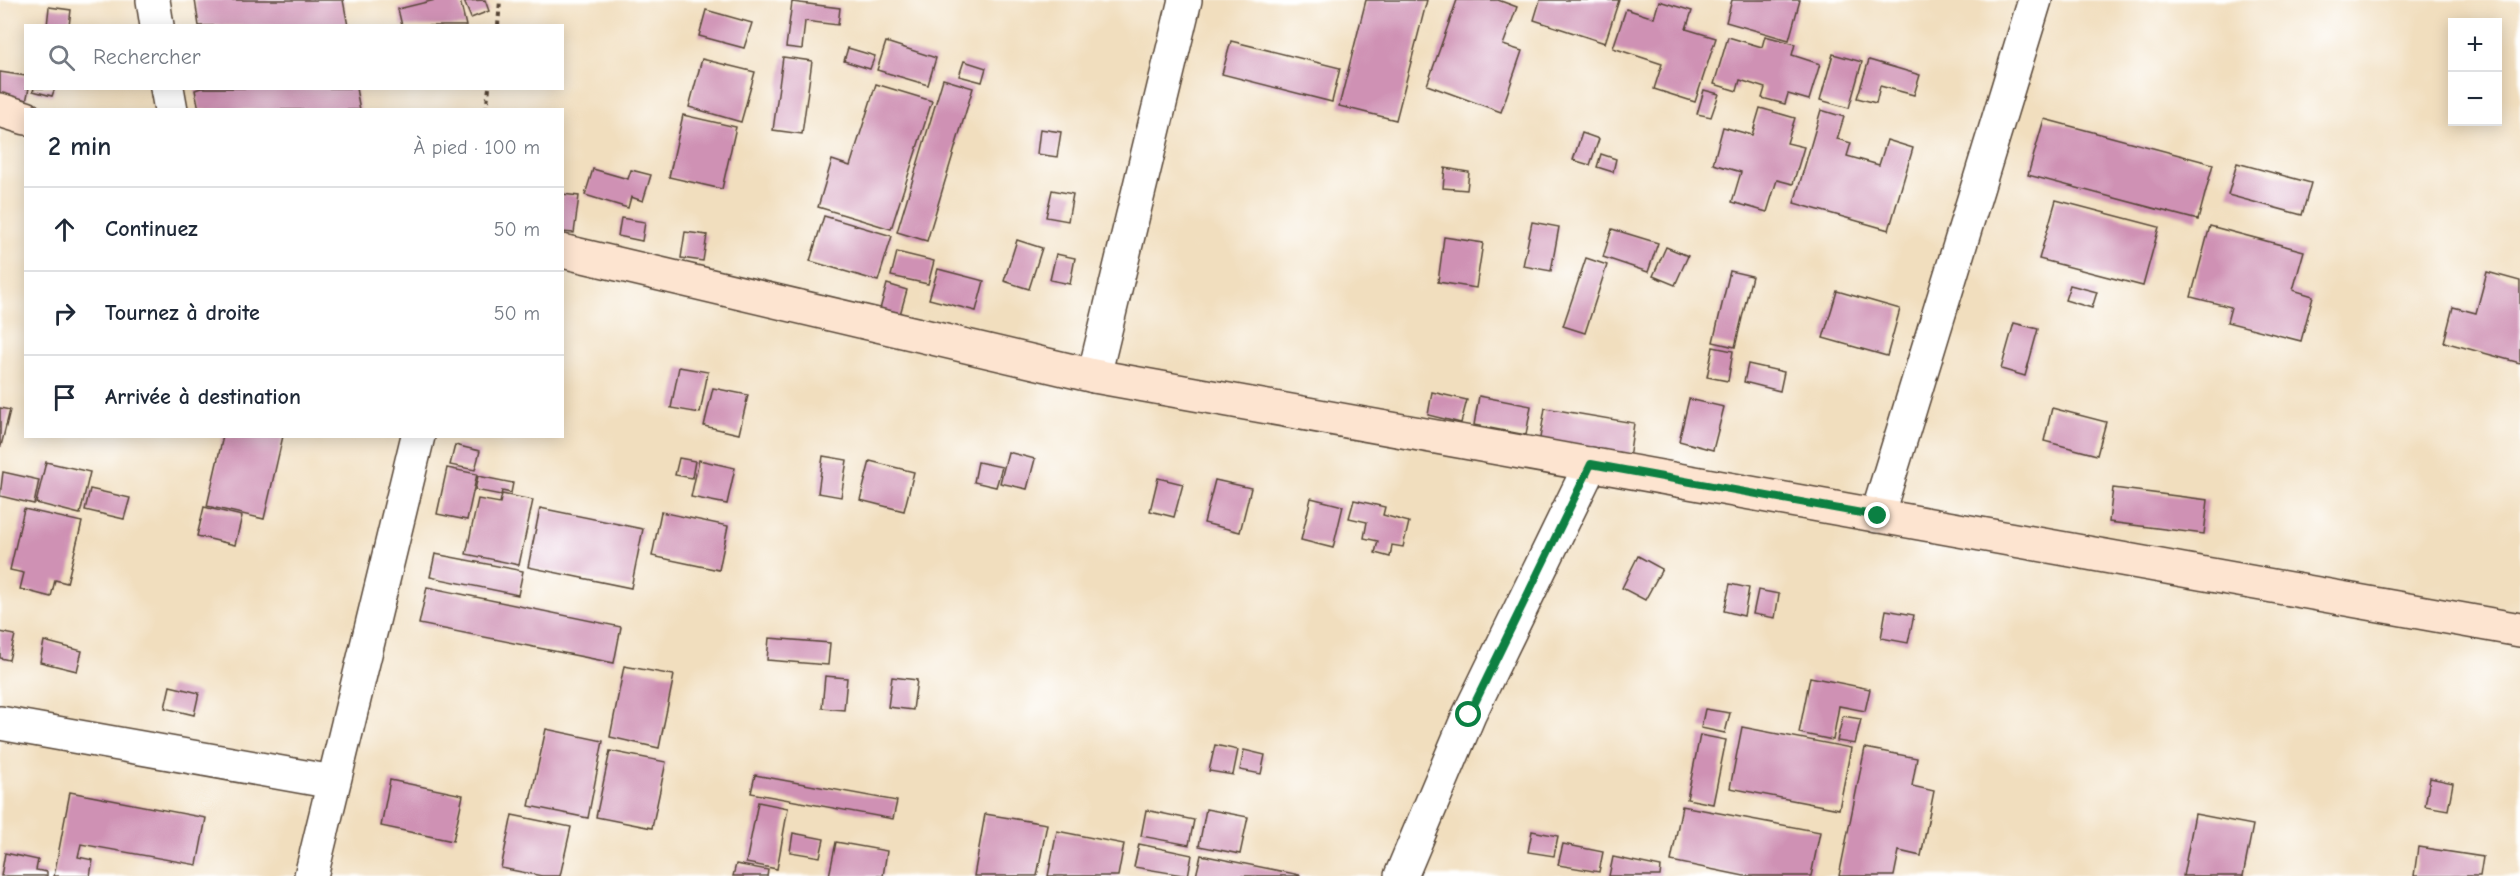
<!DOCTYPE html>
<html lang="fr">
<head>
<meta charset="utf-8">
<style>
  :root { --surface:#fff; --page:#f6f6f7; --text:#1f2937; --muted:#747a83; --line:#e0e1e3 }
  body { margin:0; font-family:"Comic Neue",sans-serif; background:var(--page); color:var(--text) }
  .controls { position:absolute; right:18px; top:18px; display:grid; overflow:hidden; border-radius:0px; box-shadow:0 3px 15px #0003 }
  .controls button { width:54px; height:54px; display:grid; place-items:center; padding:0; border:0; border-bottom:2px solid var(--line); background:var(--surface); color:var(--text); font:30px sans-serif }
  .stop { position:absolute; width:18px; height:18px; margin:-14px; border:4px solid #0b8043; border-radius:50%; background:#fff }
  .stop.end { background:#0b8043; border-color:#fff; box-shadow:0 2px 6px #0008 }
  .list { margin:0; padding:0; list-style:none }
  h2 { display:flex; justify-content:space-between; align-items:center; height:78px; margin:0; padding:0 24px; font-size:26px }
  h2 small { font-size:20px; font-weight:400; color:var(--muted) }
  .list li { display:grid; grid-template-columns:39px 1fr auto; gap:18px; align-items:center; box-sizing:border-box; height:84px; padding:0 24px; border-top:2px solid var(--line) }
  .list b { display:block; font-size:22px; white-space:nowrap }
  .list em { font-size:20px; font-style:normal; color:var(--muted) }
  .icon { flex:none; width:33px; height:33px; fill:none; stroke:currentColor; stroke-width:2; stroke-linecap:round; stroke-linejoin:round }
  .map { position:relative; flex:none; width:2520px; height:876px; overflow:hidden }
  .search { position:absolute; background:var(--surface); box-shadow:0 3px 15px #0003; left:24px; top:24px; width:540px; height:66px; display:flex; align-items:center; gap:15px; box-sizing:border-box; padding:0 21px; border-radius:0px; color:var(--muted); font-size:22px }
  .panel { position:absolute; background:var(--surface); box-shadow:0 3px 15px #0003; left:24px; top:108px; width:540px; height:330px; border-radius:0px }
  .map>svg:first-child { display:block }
</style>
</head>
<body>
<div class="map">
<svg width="2520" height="876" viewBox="0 0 2520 876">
  <rect width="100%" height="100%" fill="#fff"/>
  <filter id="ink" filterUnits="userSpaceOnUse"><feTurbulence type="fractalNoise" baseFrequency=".0167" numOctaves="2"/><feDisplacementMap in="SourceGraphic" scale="12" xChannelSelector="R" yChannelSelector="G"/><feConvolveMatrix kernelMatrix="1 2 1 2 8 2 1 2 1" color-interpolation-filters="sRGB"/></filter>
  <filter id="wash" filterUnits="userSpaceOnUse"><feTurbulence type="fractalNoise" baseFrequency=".008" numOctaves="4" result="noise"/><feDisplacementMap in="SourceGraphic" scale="24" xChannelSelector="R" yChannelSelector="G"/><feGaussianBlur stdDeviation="1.35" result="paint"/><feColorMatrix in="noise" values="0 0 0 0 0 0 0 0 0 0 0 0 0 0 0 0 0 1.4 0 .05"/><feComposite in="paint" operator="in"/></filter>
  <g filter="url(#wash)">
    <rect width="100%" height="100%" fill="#f1debe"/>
    <g id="blocks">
      <!-- building -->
      <g fill="#cf91b4">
        <path d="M195,0H343L348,26H199Z"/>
        <path d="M435,0H460L466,26H402L398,9Z"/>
        <path d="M485,0L489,11L471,18L464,1Z"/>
        <path d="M1366,0H1427L1396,120L1339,106Z"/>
        <path d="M1457,0H1498L1517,7L1503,45L1522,51L1501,112L1427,85Z"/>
        <path d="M1540,0H1619L1605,43L1534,20Z"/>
        <path d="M1732,0H1800L1789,40L1726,22Z"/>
        <path d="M1659,1L1692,11L1686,29L1716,38L1695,102L1654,89L1662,64L1613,48L1626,9L1654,18Z"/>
        <path d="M792,2L840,8L838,25L805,21L802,49L786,47Z"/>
        <path d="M49,7L71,10L69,26H47Z"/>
        <path d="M706,10L752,23L744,48L699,36Z"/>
        <path d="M1765,36L1795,44L1792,55L1820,64L1809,100L1788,94L1785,104L1762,98L1765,88L1740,80L1737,91L1714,84L1728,37L1762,47Z"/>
        <path d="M1231,41L1340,68L1332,102L1222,74Z"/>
        <path d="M886,42L936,58L928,85L877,70Z"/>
        <path d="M848,48L875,56L870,69L844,61Z"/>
        <path d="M1833,54L1862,62L1849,108L1820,100Z"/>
        <path d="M783,57L812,61L802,134L773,130Z"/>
        <path d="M702,59L755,72L741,122L689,107Z"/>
        <path d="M1869,60L1920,75L1914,95L1880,86L1876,103L1857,98Z"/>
        <path d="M964,61L986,68L982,82L959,76Z"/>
        <path d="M0,72L26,76V88H29L26,102L0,98Z"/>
        <path d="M943,79L973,88L927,241L897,232Z"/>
        <path d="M876,84L932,101L891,229L818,207L832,160L850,166Z"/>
        <path d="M34,88H55L52,96L33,91Z"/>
        <path d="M201,88H356L360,110H199L195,90Z"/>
        <path d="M1704,90L1719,94L1711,117L1697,114Z"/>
        <path d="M1760,108L1795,118L1787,143L1804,147L1793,184L1777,180L1767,212L1732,202L1741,172L1713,164L1723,127L1752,135Z"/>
        <path d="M1821,110L1844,117L1837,139L1851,143L1847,156L1879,165L1887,140L1913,148L1889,230L1794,203Z"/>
        <path d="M683,115L736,127L722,189L669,177Z"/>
        <path d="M2044,119L2213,164L2198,220L2028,175Z"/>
        <path d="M1040,129L1061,132L1057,157L1037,154Z"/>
        <path d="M1582,133L1599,139L1590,165L1573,160Z"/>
        <path d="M1601,154L1616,159L1613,172L1597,167Z"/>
        <path d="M2237,163L2311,183L2302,215L2228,195Z"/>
        <path d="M1445,168L1469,172L1467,190L1443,188Z"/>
        <path d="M593,169L628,179L631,170L651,175L643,201L631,197L628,208L585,195Z"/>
        <path d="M1052,190L1073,194L1068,221L1046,217Z"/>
        <path d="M562,194L579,196L574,233L562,232Z"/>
        <path d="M2056,200L2159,227L2143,286L2039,259Z"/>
        <path d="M824,216L892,236L878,281L810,261Z"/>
        <path d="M621,218L645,222L642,241L618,236Z"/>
        <path d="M1532,222L1559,227L1551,271L1523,266Z"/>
        <path d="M2210,226L2304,251L2293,290L2313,296L2301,341L2227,322L2231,307L2191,297Z"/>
        <path d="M1612,229L1658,243L1648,272L1603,257Z"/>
        <path d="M685,232L707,235L703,261L681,258Z"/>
        <path d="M1444,237L1483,243L1476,288L1438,282Z"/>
        <path d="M1017,240L1042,248L1029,289L1004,281Z"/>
        <path d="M1666,247L1688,256L1675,285L1653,276Z"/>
        <path d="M897,252L934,261L928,284L891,276Z"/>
        <path d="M1056,254L1075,258L1070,284L1050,280Z"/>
        <path d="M1586,258L1607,265L1585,333L1563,326Z"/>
        <path d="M938,269L984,281L976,311L929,299Z"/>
        <path d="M1730,271L1752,276L1735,347L1713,342Z"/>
        <path d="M2487,272L2520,281V363L2444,342L2453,307L2476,313Z"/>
        <path d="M887,284L907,290L899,318L879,313Z"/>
        <path d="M2070,285L2097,292L2092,308L2065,300Z"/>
        <path d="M1837,291L1900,309L1887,356L1823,338Z"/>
        <path d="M2014,323L2038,329L2025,376L2001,369Z"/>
        <path d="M1713,347L1733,351L1728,381L1707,377Z"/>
        <path d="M1748,364L1784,372L1780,391L1744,382Z"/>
        <path d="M679,367L708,372L700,413L671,408Z"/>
        <path d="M713,388L748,395L739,434L704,426Z"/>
        <path d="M1432,392L1467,400L1461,423L1428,415Z"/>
        <path d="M1479,396L1531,406L1526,435L1474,425Z"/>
        <path d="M1689,399L1724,407L1713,450L1679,441Z"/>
        <path d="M0,408L10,410L1,446H0Z"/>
        <path d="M1545,408L1634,423L1629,458L1539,444Z"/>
        <path d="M2052,408L2106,422L2097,455L2044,441Z"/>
        <path d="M223,436H283L264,519L207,506Z"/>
        <path d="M455,445L480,451L475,470L450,465Z"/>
        <path d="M1008,452L1035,459L1027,489L1000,483Z"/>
        <path d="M823,456L847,460L841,497L818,493Z"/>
        <path d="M679,458L695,461L692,478L675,475Z"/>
        <path d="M699,460L735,468L727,504L691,497Z"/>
        <path d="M870,461L914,472L904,511L860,500Z"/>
        <path d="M46,462L90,472L80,514L36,503Z"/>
        <path d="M978,462L1002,467L996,487L974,482Z"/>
        <path d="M447,468L477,474L467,520L437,514Z"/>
        <path d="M3,472L39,480L34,504L0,496Z"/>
        <path d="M478,476L513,483L511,493L502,491L501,495L475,490Z"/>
        <path d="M1158,478L1183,484L1174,517L1150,511Z"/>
        <path d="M1215,480L1251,488L1240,532L1204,523Z"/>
        <path d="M2113,488L2208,500L2204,534L2109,522Z"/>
        <path d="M90,489L130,498L124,519L85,510Z"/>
        <path d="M502,494L533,500L519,565L466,554L478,499L500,503Z"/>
        <path d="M1311,498L1343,506L1333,548L1301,540Z"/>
        <path d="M1354,500L1385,507L1383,515L1409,522L1403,547L1392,545L1390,557L1375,553L1378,541L1364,538L1367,522L1349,518Z"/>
        <path d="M204,507L242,516L235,545L197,536Z"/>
        <path d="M540,508L643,529L631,588L528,567Z"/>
        <path d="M24,509L82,522L67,583L55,580L51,597L20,589L24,573L10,570Z"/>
        <path d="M661,512L728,526L719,570L652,556Z"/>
        <path d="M435,554L523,571L518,595L430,577Z"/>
        <path d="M1638,556L1662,569L1645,600L1622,588Z"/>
        <path d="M1730,584L1749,588L1744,616L1724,611Z"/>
        <path d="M427,587L621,627L614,663L419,624Z"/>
        <path d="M1758,590L1779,594L1775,618L1753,614Z"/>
        <path d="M1886,610L1914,615L1908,643L1881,638Z"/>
        <path d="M0,632L15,635L9,660L0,658Z"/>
        <path d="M769,638L830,643L828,665L767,660Z"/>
        <path d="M44,641L82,651L77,671L40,662Z"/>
        <path d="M624,666L674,675L659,748L610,737Z"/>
        <path d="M825,676L847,678L844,710L822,708Z"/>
        <path d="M892,677L917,680L913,710L888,707Z"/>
        <path d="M1810,677L1870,689L1865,711L1839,706L1833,740L1799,733Z"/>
        <path d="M170,686L199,693L194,715L165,708Z"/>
        <path d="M1705,709L1730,713L1725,733L1701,728Z"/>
        <path d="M1843,716L1861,719L1855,744L1837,741Z"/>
        <path d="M1742,727L1851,748L1839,809L1730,788Z"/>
        <path d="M546,729L603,741L588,818L529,806Z"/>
        <path d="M1700,735L1726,740L1713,804L1687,799Z"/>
        <path d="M1215,745L1238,750L1233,775L1209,771Z"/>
        <path d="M1865,748L1917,758L1912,786L1934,791L1921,856L1899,851L1894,876H1839Z"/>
        <path d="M1244,750L1265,755L1261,774L1240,770Z"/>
        <path d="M610,751L666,762L652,828L596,817Z"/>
        <path d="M755,775L897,801L893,819L751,793Z"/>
        <path d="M2430,778L2453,783L2448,810L2425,806Z"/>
        <path d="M390,780L463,795L453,841L381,826Z"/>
        <path d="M70,792L206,818L197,865L81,844L78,857L93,860L90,876H54Z"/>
        <path d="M758,802L788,808L777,869L746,863Z"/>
        <path d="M1682,806L1820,832L1811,876H1744L1671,861Z"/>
        <path d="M1206,809L1248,817L1240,854L1199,846Z"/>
        <path d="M1146,810L1194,820L1189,845L1141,836Z"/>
        <path d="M985,814L1047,824L1037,876H974Z"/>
        <path d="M2195,814L2253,825L2243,876H2183Z"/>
        <path d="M512,815L571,827L560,876H542L501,868Z"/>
        <path d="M1057,831L1124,844L1118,876H1048Z"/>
        <path d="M1532,831L1558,836L1554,856L1528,852Z"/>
        <path d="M793,833L824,839L820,857L790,852Z"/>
        <path d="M836,842L887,851L883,876H829Z"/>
        <path d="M1139,844L1192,855L1188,876L1134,867Z"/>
        <path d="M1563,844L1603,852L1599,872L1558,865Z"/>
        <path d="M2418,847L2483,857L2480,876H2414Z"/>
        <path d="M5,853L38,860L36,870L47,872V876H1Z"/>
        <path d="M1201,855L1300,875V876H1196Z"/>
        <path d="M1613,857L1661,867L1660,876H1609Z"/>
        <path d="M736,864L768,870L767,876H733Z"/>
      </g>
    </g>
  </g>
  <g filter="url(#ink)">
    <use href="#blocks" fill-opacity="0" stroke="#564536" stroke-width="1.5"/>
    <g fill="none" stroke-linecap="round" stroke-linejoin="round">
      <!-- street casing -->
      <g stroke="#564536" stroke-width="36">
        <g id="street">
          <path d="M153,0L157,26"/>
          <path d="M167,88L171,110"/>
          <path d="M1094,376L1185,0"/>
          <path d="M1877,516L2035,0"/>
          <path d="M0,723L333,782"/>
          <path d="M311,876L418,436"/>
          <path d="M1401,876L1469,715L1591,464"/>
        </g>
      </g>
      <!-- secondary casing -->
      <g stroke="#564536" stroke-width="36">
        <g id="secondary">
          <path d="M0,110L26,118"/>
          <path d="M562,251L1094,376L2520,630"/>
        </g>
      </g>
      <!-- path -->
      <g stroke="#564536" stroke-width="4" stroke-dasharray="4.5 4.5" stroke-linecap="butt">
        <path d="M498,26L500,0"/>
        <path d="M486,110L489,88"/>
      </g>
      <!-- street -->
      <use href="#street" stroke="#fff" stroke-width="33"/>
      <!-- secondary -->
      <use href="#secondary" stroke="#fde4d0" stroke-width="33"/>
    </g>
  </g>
  <g fill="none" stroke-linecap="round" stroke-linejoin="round" filter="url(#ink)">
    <!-- route -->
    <path stroke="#0b8043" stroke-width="8" d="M1469,715L1591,464L1878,516"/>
  </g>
</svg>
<div class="controls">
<button>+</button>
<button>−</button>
</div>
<div class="stop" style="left:1469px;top:715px"></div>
<div class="stop end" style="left:1878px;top:516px"></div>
<div class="search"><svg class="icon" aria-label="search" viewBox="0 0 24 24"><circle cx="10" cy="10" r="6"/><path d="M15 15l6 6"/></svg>Rechercher</div>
<section class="panel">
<h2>2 min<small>À pied · 100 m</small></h2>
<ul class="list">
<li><svg class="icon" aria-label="ahead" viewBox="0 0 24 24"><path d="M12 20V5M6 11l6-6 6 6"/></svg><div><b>Continuez</b></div><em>50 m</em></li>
<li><svg class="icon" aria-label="right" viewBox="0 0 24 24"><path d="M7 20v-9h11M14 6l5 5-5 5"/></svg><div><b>Tournez à droite</b></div><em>50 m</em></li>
<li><svg class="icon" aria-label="arrive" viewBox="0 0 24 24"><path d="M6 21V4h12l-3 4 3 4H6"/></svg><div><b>Arrivée à destination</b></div></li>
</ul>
</section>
</div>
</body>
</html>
